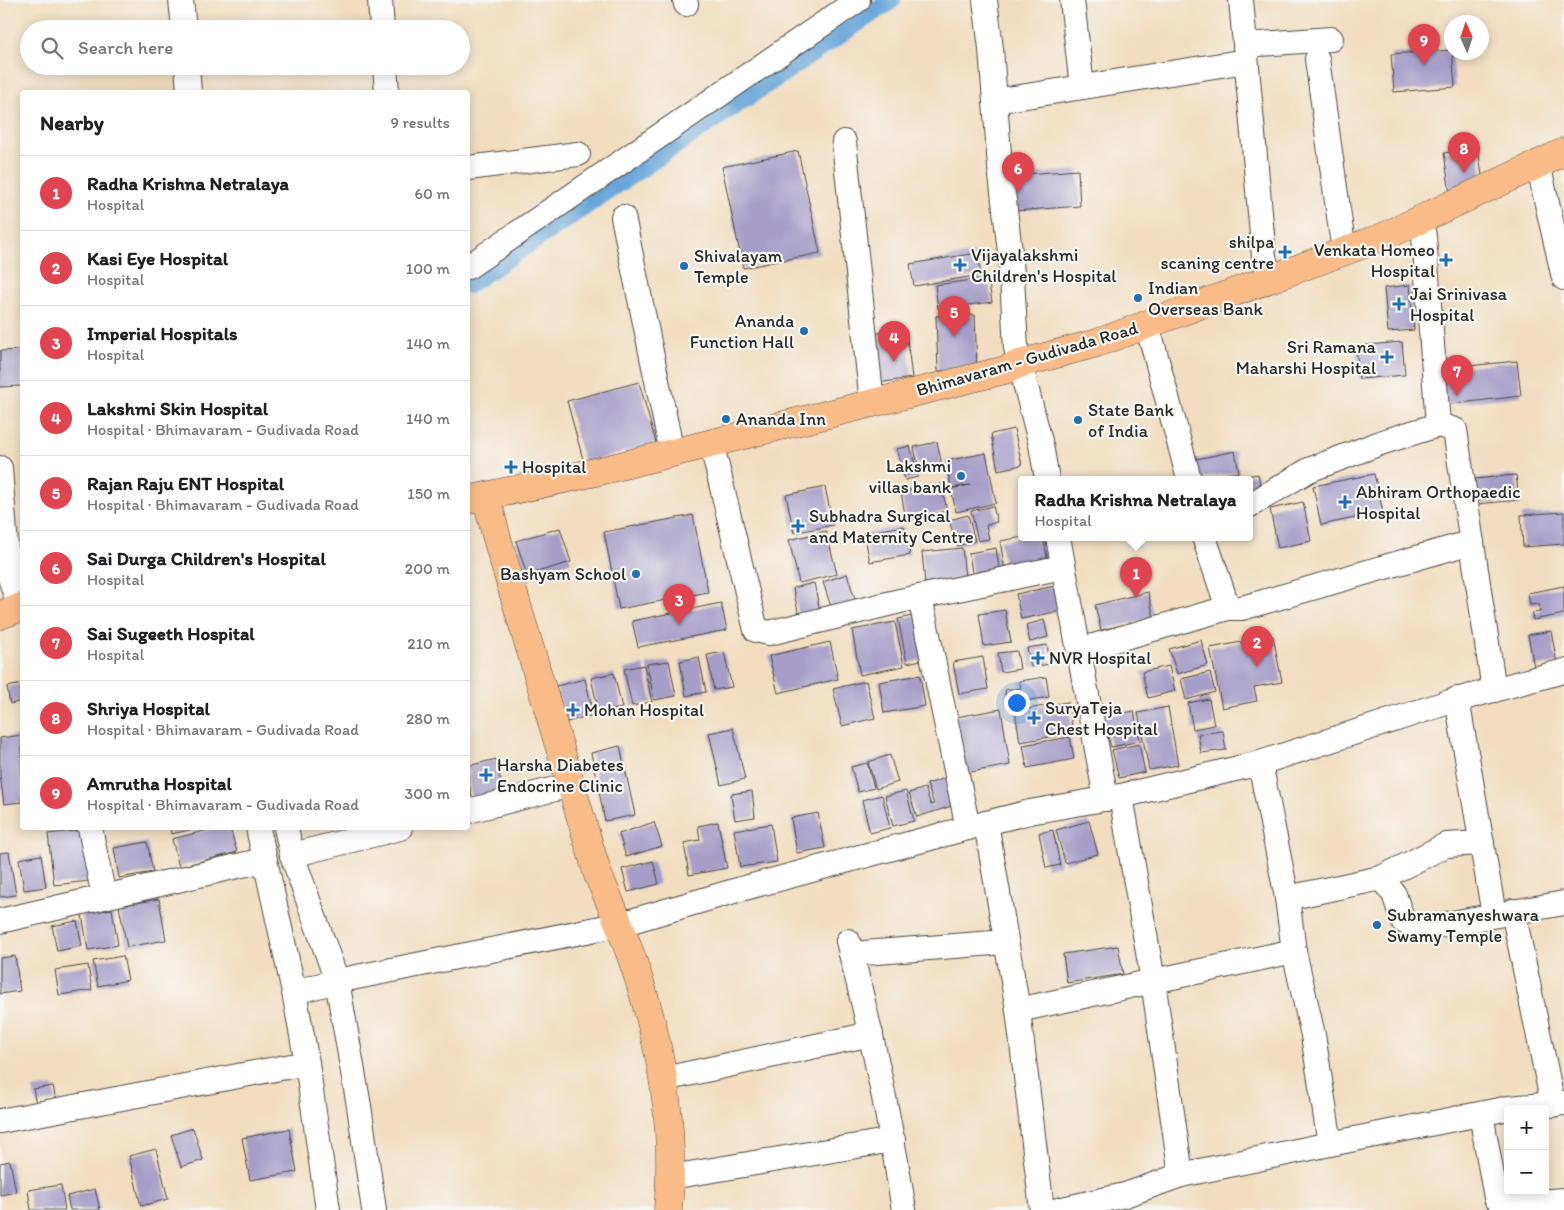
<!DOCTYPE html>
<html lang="en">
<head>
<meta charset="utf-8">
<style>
  :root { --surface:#fff; --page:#f6f6f6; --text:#202124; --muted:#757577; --line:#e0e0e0; --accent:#0b8043 }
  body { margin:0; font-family:Itim,sans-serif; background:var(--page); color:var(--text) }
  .controls { position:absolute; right:15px; bottom:15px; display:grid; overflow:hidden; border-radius:5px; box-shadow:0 2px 12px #0003 }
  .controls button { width:45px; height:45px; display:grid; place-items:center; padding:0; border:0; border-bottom:1px solid var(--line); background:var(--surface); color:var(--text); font:25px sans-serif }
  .compass { position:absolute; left:1444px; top:15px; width:45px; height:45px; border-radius:50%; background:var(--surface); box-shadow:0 2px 12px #0003; rotate:357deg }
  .you { position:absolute; left:1016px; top:702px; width:18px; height:18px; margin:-12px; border:4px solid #fff; border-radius:50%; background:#1a73e8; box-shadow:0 0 0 8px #1a73e833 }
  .badge { display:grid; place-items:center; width:32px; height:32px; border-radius:50%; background:var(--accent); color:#fff; font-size:16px; font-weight:700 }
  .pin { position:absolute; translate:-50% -41px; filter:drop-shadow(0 1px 2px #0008) }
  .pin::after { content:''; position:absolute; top:26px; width:18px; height:15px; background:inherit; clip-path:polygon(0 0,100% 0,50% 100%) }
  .popup { position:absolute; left:1018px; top:476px; width:235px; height:65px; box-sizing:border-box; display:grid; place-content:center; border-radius:5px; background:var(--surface); filter:drop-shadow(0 1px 4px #0005); font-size:16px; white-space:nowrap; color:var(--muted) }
  .popup b { font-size:19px; color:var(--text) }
  .popup::after { content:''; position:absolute; left:50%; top:100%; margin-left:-10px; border:10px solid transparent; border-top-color:var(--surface) }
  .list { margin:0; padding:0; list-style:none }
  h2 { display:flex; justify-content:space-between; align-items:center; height:65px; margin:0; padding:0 20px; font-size:21px }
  h2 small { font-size:16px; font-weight:400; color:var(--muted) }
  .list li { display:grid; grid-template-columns:32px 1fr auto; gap:15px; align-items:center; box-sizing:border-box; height:75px; padding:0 20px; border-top:1px solid var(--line) }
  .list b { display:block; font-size:19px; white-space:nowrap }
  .list p { margin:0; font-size:16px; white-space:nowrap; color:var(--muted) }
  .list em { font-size:16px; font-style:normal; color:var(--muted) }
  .icon { flex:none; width:28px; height:28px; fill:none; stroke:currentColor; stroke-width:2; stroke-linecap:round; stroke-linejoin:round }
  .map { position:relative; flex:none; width:1564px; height:1210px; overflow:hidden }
  .search { position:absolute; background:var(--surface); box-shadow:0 2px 12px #0003; left:20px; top:20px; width:450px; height:55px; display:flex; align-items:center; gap:12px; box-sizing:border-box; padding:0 18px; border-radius:28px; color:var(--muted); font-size:19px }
  .panel { position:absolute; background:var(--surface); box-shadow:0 2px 12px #0003; left:20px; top:90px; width:450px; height:740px; border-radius:5px }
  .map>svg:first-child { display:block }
</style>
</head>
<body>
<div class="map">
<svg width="1564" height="1210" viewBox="0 0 1564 1210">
  <rect width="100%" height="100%" fill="#f6f6f2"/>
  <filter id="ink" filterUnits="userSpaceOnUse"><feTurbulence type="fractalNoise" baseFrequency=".02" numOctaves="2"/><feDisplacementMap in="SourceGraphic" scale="10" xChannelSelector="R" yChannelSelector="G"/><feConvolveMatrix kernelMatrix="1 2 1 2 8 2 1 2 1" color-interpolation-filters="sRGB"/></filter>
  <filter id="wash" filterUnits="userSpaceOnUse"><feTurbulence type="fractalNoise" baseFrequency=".0096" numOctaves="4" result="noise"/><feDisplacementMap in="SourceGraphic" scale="20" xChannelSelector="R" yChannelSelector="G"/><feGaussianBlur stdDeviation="1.12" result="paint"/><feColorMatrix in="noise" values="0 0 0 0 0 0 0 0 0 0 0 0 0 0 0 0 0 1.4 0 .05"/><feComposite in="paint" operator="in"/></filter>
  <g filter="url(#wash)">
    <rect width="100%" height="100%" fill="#f2ddc0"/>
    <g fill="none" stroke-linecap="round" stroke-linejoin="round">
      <!-- canal -->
      <path stroke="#67a5d9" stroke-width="18" d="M468,285L892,0"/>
    </g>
    <g id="blocks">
      <!-- building -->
      <g fill="#a69ec8">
        <path d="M1452,50L1455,87L1394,92L1391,54Z"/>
        <path d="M1478,148L1484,189L1450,194L1444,153Z"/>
        <path d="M798,151L820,253L743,268L722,167Z"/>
        <path d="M1078,170L1080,206L1015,211L1013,175Z"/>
        <path d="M977,253L981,275L914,286L910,264Z"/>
        <path d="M988,278L992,302L938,309L935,285Z"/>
        <path d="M1410,285L1414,330L1388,332L1384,288Z"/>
        <path d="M975,315L977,370L938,371L936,316Z"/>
        <path d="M906,330L912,378L877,383L871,334Z"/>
        <path d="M1402,342L1405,375L1359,379L1356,346Z"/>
        <path d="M22,350V386L0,387V351Z"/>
        <path d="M1517,361L1521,396L1442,405L1439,369Z"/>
        <path d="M639,382L656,443L584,463L567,401Z"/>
        <path d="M1014,429L1022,465L998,470L991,434Z"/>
        <path d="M937,442L942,465L919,470L914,447Z"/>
        <path d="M910,446L918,477L905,480L897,449Z"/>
        <path d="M1235,451L1239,472L1196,479L1192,460Z"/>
        <path d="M986,453L996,503L956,512L951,489L970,485L951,488L946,461Z"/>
        <path d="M1258,474L1262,495L1250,498V479L1235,478Z"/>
        <path d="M1374,474L1383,512L1321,525L1313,486Z"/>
        <path d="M1516,475L1519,500L1477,504L1474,479Z"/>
        <path d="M941,484L947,511L906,520L901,492Z"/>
        <path d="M825,487L833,525L794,533L786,495Z"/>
        <path d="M1303,502L1311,541L1278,548L1270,509Z"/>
        <path d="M993,506L997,522L986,525L989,539L978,541L971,511Z"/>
        <path d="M1564,512V544L1523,547L1521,515Z"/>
        <path d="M693,515L708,592L619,609L604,532Z"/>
        <path d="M968,515L975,541L957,546L949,520Z"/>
        <path d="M904,526L910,555L870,562L864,533Z"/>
        <path d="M560,528L571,562L527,575L516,541Z"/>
        <path d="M826,531L837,574L799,583L789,540Z"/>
        <path d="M1023,537H1043L1048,562L1005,570L1000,541Z"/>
        <path d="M962,548L965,578L925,583L922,552Z"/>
        <path d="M996,548L1000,575L973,579L969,553Z"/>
        <path d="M847,574L856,602L832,610L823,582Z"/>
        <path d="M814,583L820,611L799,616L793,588Z"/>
        <path d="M1055,586L1060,611L1021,619L1016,594Z"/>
        <path d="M1564,586V614L1533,620L1532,613L1540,612L1539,604L1530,605L1528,593Z"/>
        <path d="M1148,592L1154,618L1101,630L1095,605Z"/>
        <path d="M721,603L727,630L638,647L632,621Z"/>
        <path d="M1005,610L1011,642L984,646L979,614Z"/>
        <path d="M917,615L926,659L907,663L898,619Z"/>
        <path d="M1044,620L1048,637L1030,642L1026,625Z"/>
        <path d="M895,622L904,666L860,675L852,630Z"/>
        <path d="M1551,631L1557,663L1534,667L1528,635Z"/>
        <path d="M1273,636L1282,682L1254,687L1257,701L1222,708L1210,648Z"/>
        <path d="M1201,640L1208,665L1177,674L1169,649Z"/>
        <path d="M830,642L838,679L778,693L769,656Z"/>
        <path d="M1047,645L1050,664L1031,667L1027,648Z"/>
        <path d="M1017,651L1020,669L1001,672L998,653Z"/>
        <path d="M724,652L732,687L714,690L707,655Z"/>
        <path d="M699,657L706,692L686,696L680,661Z"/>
        <path d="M983,657L988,689L959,694L953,662Z"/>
        <path d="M669,661L676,696L654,700L647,664Z"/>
        <path d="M644,665L652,702L632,706L624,669Z"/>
        <path d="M1169,666L1175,691L1148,698L1142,672Z"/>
        <path d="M1210,672L1215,692L1186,700L1181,679Z"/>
        <path d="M614,673L622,708L599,713L591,678Z"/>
        <path d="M920,675L925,706L884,713L879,682Z"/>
        <path d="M1046,677L1049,697L1007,704L1005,690L1021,688L1019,681Z"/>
        <path d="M585,679L594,715L566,722L556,686Z"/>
        <path d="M866,681L875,718L842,726L833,689Z"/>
        <path d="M22,684V701L10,704L7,687Z"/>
        <path d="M1209,699L1214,725L1193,729L1188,703Z"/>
        <path d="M1068,702L1073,733L1020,742L1015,711Z"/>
        <path d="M1168,707L1178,765L1149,770L1138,713Z"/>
        <path d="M1001,709L1010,765L965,773L956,717Z"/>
        <path d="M1134,711L1140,741L1111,747L1103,717Z"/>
        <path d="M733,728L745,779L721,785L709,733Z"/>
        <path d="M1223,731L1226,750L1201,753L1198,734Z"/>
        <path d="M22,735V802L4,804L0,775V738Z"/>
        <path d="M1070,737L1074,759L1027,768L1023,745Z"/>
        <path d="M1139,744L1145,772L1119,778L1112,750Z"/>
        <path d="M620,746L635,815L605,821L591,753Z"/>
        <path d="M890,755L898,782L876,789L868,762Z"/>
        <path d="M496,759L504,796L473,803L468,778V766Z"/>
        <path d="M867,763L874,788L858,792L851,767Z"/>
        <path d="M949,777L958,804L917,817L909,793L925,788L931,805L934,804L927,784Z"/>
        <path d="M752,791L755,817L735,820L731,794Z"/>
        <path d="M906,791L914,821L893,826L885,796Z"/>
        <path d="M882,795L890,828L870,833L862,800Z"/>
        <path d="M818,813L825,848L797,853L791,818Z"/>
        <path d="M1089,821L1098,854L1065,863L1056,830Z"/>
        <path d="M654,822L662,846L626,857L619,834Z"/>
        <path d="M718,822L727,868L689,875L684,843L700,840L698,826Z"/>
        <path d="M771,824L777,862L740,867L734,830Z"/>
        <path d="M170,828H199L171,834Z"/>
        <path d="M216,828H230L237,852L179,867L172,839Z"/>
        <path d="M83,830L89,881L54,885L48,834Z"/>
        <path d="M1053,830L1060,865L1046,868L1039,833Z"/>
        <path d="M147,842L153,872L119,878L114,848Z"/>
        <path d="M9,852L16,895L0,897V853Z"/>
        <path d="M41,855L46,887L24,890L19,859Z"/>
        <path d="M653,861L659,884L628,892L622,869Z"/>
        <path d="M159,899L166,940L127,947L119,906Z"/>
        <path d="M112,909L118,945L88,950L82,914Z"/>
        <path d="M77,921L82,946L57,951L52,926Z"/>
        <path d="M1118,946L1123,974L1067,983L1063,954Z"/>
        <path d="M15,956L20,991L0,994V958Z"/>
        <path d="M123,956L128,980L98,986L93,961Z"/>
        <path d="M88,965L92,990L59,995L55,970Z"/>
        <path d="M53,1086L56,1100L36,1104L33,1089Z"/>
        <path d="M193,1128L203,1160L181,1167L171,1135Z"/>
        <path d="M289,1129L297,1172L250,1180L242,1138Z"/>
        <path d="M156,1149L168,1199L141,1206L129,1156Z"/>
        <path d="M10,1161L16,1192L0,1195V1163Z"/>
        <path d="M61,1185L65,1210H31L28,1190Z"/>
        <path d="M95,1189L100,1210H70L67,1196Z"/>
      </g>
    </g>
  </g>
  <g filter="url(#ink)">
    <use href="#blocks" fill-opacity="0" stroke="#494641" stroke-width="1"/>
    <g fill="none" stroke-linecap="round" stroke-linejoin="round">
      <!-- minor casing -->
      <g stroke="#494641" stroke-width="26">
        <g id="minor">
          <path d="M181,0L184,29"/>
          <path d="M380,0L382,29"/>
          <path d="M685,0L686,4"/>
          <path d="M985,0L991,49L1000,167L1011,260L1016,348L1041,445L1047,479"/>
          <path d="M1072,0L1082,87"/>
          <path d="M1241,0L1264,257L1270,279"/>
          <path d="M1245,45L1331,39"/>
          <path d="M1317,59L1344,252"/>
          <path d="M187,66L189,92"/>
          <path d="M385,66L387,92"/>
          <path d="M995,101L1246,61"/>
          <path d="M844,142L872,403"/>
          <path d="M1538,164L1564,278"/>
          <path d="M468,168L578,154"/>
          <path d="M623,217L672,453"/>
          <path d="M1420,219L1424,236L1438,425L1455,430L1494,690"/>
          <path d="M468,267L858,0"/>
          <path d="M1145,325L1152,342L1189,479"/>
          <path d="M715,458L756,630L769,633L900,601L1063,567"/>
          <path d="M0,468L8,572L20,608"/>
          <path d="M1250,505L1309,470L1383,442L1438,425"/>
          <path d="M1058,537L1106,799"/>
          <path d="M1204,537L1228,608H1242L1472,542"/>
          <path d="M920,597L968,828"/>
          <path d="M1079,650L1228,608"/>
          <path d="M1457,699L1494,915"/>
          <path d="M1121,796L1153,981L1181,1175"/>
          <path d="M468,811L571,785"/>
          <path d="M986,823L1018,1010L1042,1210"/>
          <path d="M90,828L104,897"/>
          <path d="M258,828L294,992L307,1063L328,1210"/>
          <path d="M286,828L292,855L337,981L359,1106L374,1210"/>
          <path d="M292,855L400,828"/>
          <path d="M1381,878L1446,845L1482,843"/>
          <path d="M1287,898L1381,878L1394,894L1403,921L1418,929L1564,903"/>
          <path d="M1513,911L1553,1105"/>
          <path d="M0,921L264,860"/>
          <path d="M848,941C871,1030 890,1119 904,1210"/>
          <path d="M1294,951L1313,1035L1330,1144"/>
          <path d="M851,954L1006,942"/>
          <path d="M294,992L337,981L621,924L741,889L986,823L1030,812L1121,796L1260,763L1449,702L1564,671"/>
          <path d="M1018,1010L1294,951L1287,898L1260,763"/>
          <path d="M664,1079L871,1034"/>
          <path d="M1481,1114L1496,1198L1504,1204L1564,1200"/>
          <path d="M0,1121L307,1063"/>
          <path d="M671,1177L893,1140"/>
          <path d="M1058,1210L1125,1195L1181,1175L1330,1144L1509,1108L1564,1103"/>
        </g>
      </g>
      <!-- major casing -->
      <g stroke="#494641" stroke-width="29">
        <g id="major">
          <path d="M468,500L600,471L1005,370L1019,364L1097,343L1383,237L1564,152"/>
          <path d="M490,512L498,542L598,875C646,980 679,1093 668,1210"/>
          <path d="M0,615L22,607"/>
        </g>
      </g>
      <!-- minor -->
      <use href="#minor" stroke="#fff" stroke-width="24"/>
      <!-- major -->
      <use href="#major" stroke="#f9bc89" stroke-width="28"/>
    </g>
  </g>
  <!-- markers -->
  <g fill="#1f6fb2" stroke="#f6f6f2" stroke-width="2">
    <path d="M1282.5 244.5h5v5h5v5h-5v5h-5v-5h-5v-5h5z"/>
    <path d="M1443.5 252.5h5v5h5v5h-5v5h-5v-5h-5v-5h5z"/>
    <path d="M957.5 257.5h5v5h5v5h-5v5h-5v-5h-5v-5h5z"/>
    <circle cx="684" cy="266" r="5"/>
    <circle cx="1138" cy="298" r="5"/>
    <path d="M1396.5 296.5h5v5h5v5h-5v5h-5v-5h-5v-5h5z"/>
    <circle cx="804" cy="331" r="5"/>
    <path d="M1384.5 349.5h5v5h5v5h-5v5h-5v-5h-5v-5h5z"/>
    <circle cx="726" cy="419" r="5"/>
    <circle cx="1078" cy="420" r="5"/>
    <path d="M508.5 459.5h5v5h5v5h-5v5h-5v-5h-5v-5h5z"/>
    <circle cx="961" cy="476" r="5"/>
    <path d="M1342.5 494.5h5v5h5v5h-5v5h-5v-5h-5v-5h5z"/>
    <path d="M795.5 518.5h5v5h5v5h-5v5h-5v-5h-5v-5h5z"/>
    <circle cx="636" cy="574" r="5"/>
    <path d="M1035.5 650.5h5v5h5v5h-5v5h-5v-5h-5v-5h5z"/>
    <path d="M570.5 702.5h5v5h5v5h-5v5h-5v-5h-5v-5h5z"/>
    <path d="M1031.5 710.5h5v5h5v5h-5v5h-5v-5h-5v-5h5z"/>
    <path d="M483.5 767.5h5v5h5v5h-5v5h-5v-5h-5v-5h5z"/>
    <circle cx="1377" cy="925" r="5"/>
  </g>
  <g text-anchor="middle" stroke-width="4.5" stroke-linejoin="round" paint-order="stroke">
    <!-- poi labels -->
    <g font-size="18" fill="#2b2b2b" stroke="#f6f6f2" text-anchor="start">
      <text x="1274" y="248" text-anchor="end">shilpa<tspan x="1274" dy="21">scaning centre</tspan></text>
      <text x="1435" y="256" text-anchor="end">Venkata Homeo<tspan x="1435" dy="21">Hospital</tspan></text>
      <text x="971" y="261">Vijayalakshmi<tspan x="971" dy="21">Children's Hospital</tspan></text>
      <text x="694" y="262">Shivalayam<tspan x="694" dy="21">Temple</tspan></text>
      <text x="1148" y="294">Indian<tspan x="1148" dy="21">Overseas Bank</tspan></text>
      <text x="1410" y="300">Jai Srinivasa<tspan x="1410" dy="21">Hospital</tspan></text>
      <text x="794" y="327" text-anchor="end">Ananda<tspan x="794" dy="21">Function Hall</tspan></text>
      <text x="1376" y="353" text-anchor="end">Sri Ramana<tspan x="1376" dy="21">Maharshi Hospital</tspan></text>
      <text x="1088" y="416">State Bank<tspan x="1088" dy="21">of India</tspan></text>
      <text x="736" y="425">Ananda Inn</text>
      <text x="951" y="472" text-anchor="end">Lakshmi<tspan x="951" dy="21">villas bank</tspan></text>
      <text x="522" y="473">Hospital</text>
      <text x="1356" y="498">Abhiram Orthopaedic<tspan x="1356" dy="21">Hospital</tspan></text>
      <text x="809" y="522">Subhadra Surgical<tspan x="809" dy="21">and Maternity Centre</tspan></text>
      <text x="626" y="580" text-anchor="end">Bashyam School</text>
      <text x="1049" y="664">NVR Hospital</text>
      <text x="1045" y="714">SuryaTeja<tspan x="1045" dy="21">Chest Hospital</tspan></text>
      <text x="584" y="716">Mohan Hospital</text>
      <text x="497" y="771">Harsha Diabetes<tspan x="497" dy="21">Endocrine Clinic</tspan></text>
      <text x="1387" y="921">Subramanyeshwara<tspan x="1387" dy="21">Swamy Temple</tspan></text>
    </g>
    <!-- street labels -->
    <g font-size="18" fill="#2b2b2b" stroke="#f6f6f2">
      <text transform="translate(1027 359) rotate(-16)" y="6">Bhimavaram - Gudivada Road</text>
    </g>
  </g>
</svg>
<div class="controls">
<button>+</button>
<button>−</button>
</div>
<svg class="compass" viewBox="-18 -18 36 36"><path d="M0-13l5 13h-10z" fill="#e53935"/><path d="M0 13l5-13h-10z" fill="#757577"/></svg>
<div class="you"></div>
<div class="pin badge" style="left:1136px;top:598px;background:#e0444e">1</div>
<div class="popup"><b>Radha Krishna Netralaya</b>Hospital</div>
<div class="pin badge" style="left:1257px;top:667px;background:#e0444e">2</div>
<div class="pin badge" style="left:679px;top:625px;background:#e0444e">3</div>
<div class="pin badge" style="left:894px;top:362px;background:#e0444e">4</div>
<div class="pin badge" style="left:954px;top:337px;background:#e0444e">5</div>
<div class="pin badge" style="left:1018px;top:193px;background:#e0444e">6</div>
<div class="pin badge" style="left:1457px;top:396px;background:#e0444e">7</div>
<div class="pin badge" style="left:1464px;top:173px;background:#e0444e">8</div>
<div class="pin badge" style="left:1424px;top:65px;background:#e0444e">9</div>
<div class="search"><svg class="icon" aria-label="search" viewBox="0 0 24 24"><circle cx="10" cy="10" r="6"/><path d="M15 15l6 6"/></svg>Search here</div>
<section class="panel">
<h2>Nearby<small>9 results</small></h2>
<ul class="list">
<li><span class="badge" style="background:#e0444e">1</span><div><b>Radha Krishna Netralaya</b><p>Hospital</p></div><em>60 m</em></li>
<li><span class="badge" style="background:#e0444e">2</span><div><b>Kasi Eye Hospital</b><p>Hospital</p></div><em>100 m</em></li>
<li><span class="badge" style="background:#e0444e">3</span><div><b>Imperial Hospitals</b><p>Hospital</p></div><em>140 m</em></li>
<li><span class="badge" style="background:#e0444e">4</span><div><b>Lakshmi Skin Hospital</b><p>Hospital · Bhimavaram - Gudivada Road</p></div><em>140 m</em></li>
<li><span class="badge" style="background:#e0444e">5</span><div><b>Rajan Raju ENT Hospital</b><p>Hospital · Bhimavaram - Gudivada Road</p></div><em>150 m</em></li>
<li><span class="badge" style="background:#e0444e">6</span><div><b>Sai Durga Children's Hospital</b><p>Hospital</p></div><em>200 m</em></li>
<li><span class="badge" style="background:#e0444e">7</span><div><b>Sai Sugeeth Hospital</b><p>Hospital</p></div><em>210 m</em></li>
<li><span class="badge" style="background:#e0444e">8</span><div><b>Shriya Hospital</b><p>Hospital · Bhimavaram - Gudivada Road</p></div><em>280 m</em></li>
<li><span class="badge" style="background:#e0444e">9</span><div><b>Amrutha Hospital</b><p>Hospital · Bhimavaram - Gudivada Road</p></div><em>300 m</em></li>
</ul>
</section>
</div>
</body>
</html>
